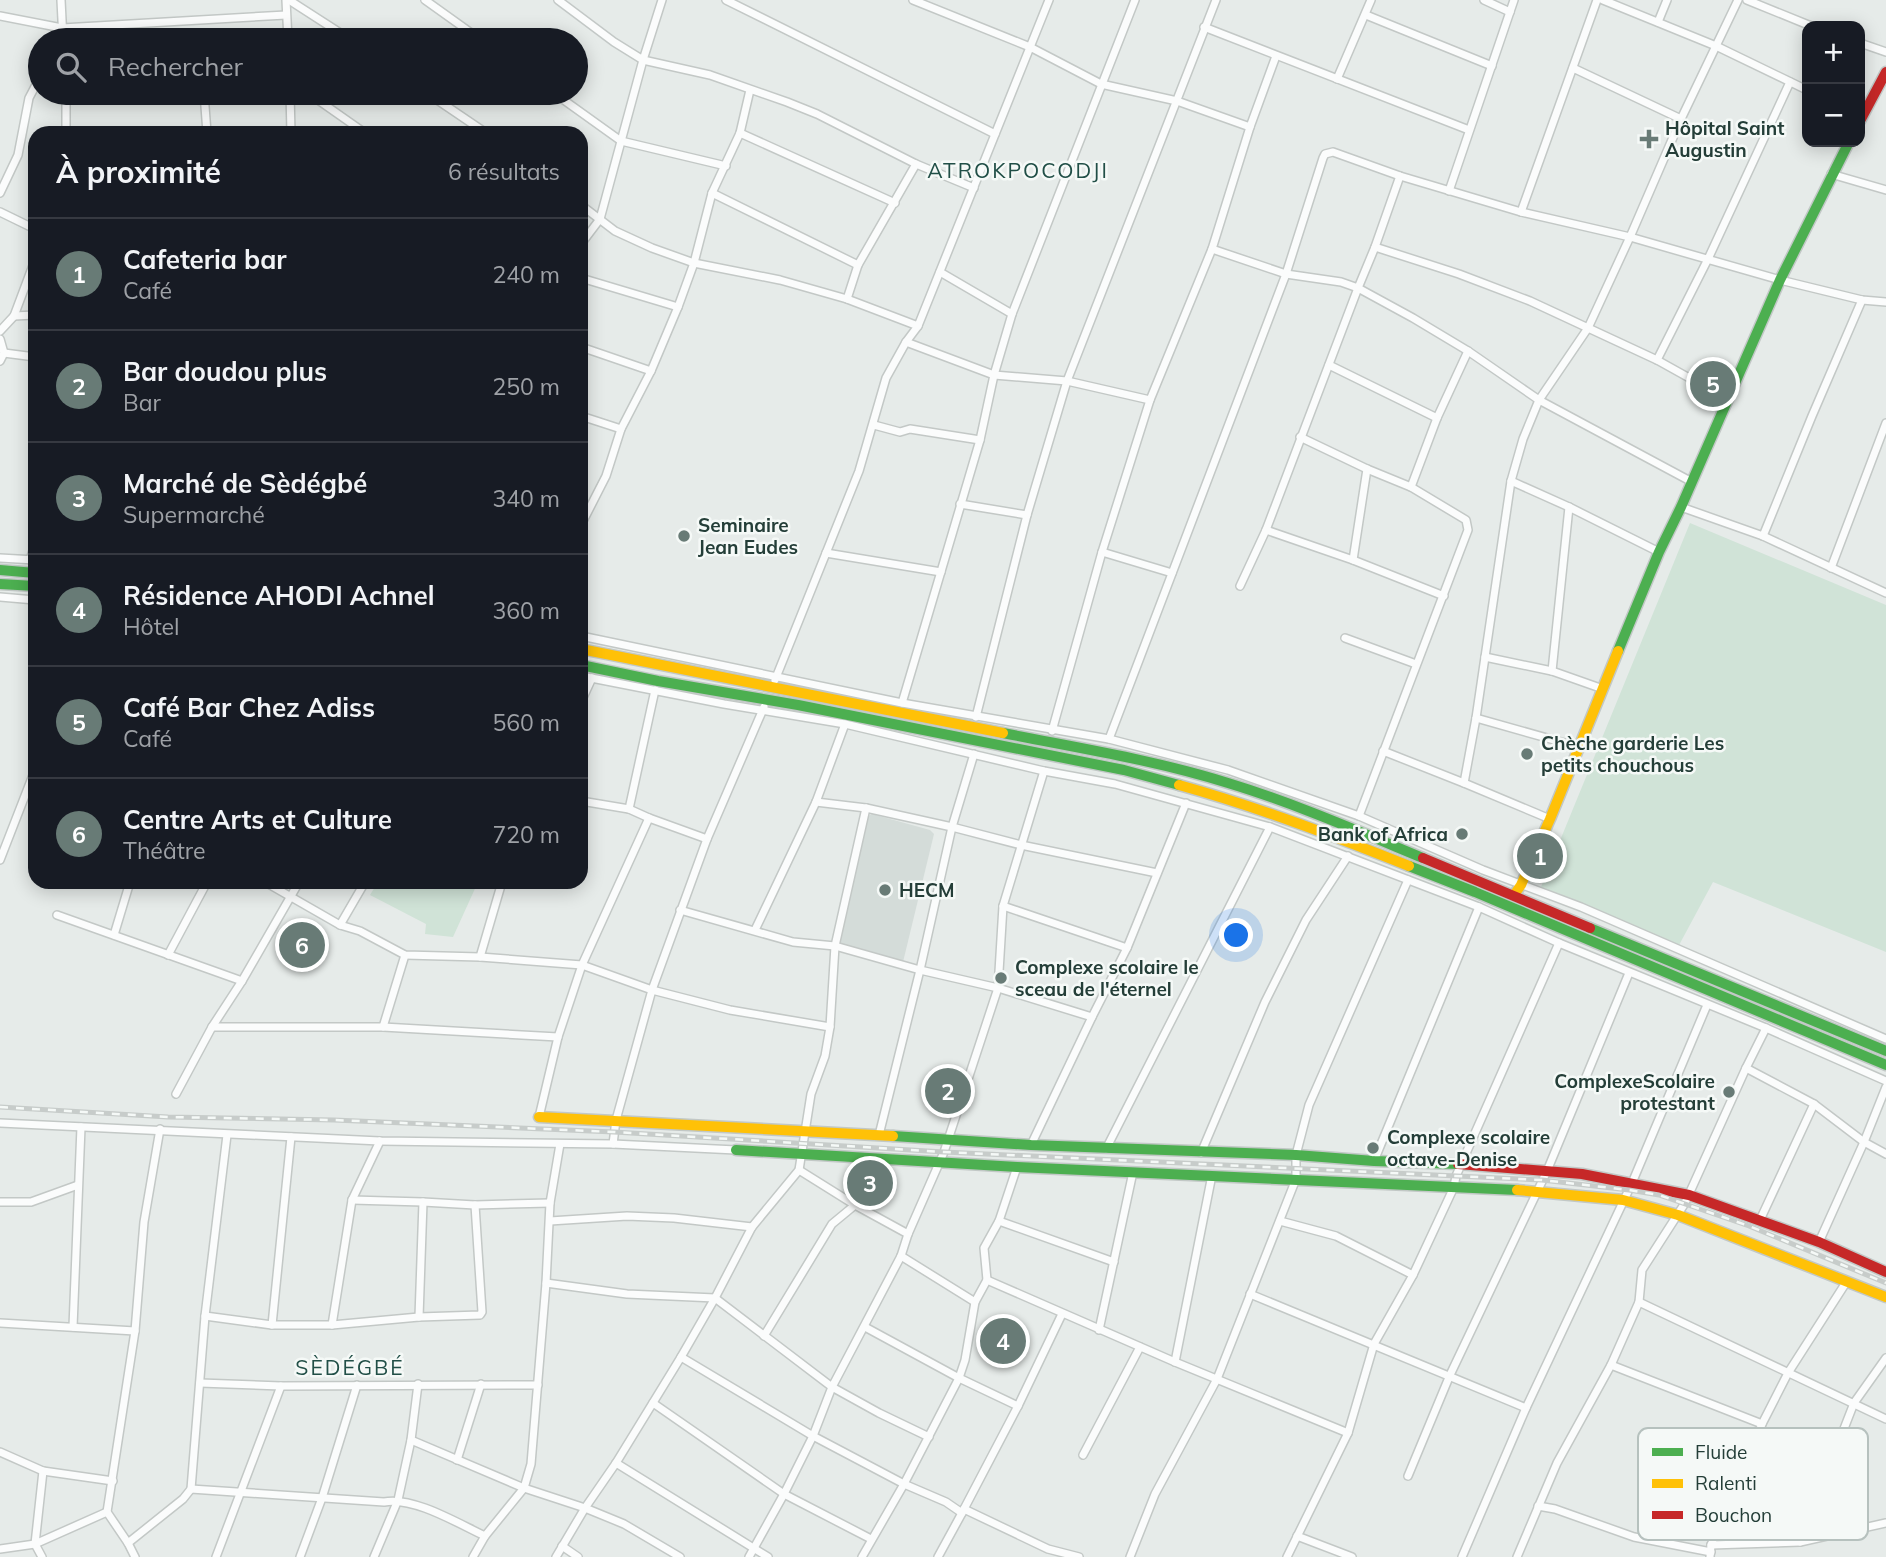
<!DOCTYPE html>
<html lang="fr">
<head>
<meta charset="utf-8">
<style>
  :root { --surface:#171b24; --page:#242831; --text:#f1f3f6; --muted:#9ea1a6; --line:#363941; --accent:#687b76 }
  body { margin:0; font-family:Mulish,sans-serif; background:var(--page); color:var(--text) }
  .controls { position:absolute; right:21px; top:21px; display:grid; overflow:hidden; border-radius:14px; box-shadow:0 4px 18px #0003 }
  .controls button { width:63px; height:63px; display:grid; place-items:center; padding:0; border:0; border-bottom:2px solid var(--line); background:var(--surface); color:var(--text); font:35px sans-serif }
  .you { position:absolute; left:1237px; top:936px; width:24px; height:24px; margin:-18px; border:5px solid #fff; border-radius:50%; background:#1a73e8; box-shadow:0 0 0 10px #1a73e833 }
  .badge { display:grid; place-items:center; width:46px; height:46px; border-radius:50%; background:var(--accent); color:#fff; font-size:23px; font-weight:700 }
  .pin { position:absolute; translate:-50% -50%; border:4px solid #fff; box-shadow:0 2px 7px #0006 }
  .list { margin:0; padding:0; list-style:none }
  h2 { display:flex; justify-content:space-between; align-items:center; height:91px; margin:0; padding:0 28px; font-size:30px }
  h2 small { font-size:23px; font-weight:400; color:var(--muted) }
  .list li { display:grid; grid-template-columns:46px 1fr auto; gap:21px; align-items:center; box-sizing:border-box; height:112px; padding:0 28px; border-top:2px solid var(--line) }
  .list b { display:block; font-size:26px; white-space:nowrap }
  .list p { margin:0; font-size:23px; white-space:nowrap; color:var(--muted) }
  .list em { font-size:23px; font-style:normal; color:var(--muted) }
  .icon { flex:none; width:38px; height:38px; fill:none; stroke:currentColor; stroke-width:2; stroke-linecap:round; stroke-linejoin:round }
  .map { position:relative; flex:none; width:1886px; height:1557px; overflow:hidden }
  .search { position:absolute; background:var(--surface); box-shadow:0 4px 18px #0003; left:28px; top:28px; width:560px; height:77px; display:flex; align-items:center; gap:18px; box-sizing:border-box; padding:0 24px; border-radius:38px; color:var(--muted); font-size:26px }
  .panel { position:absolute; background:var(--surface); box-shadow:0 4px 18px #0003; left:28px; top:126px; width:560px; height:763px; border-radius:21px }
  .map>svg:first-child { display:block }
</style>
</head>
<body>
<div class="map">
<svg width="1886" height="1557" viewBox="0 0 1886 1557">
  <rect width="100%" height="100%" fill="#e6ebe9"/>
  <!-- built -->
  <path fill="#d4dcd9" d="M872,814L930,830L934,834L903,962L842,950L838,942L865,818Z"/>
  <!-- green -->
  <g fill="#d0e3d7">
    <path d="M1690,523L1886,605V952L1713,882L1678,947L1541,887Z"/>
    <path d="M378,882H478L453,937L425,934L426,924L370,895Z"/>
  </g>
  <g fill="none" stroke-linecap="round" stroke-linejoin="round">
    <!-- street casing -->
    <g stroke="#c3c8c6" stroke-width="10">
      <g id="street">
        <path d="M61,0L63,40"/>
        <path d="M286,0L288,40"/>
        <path d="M289,0L351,40"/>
        <path d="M425,0L481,40"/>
        <path d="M558,0L614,42L643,60L710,75L787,102L817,114L916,164L974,188"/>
        <path d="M726,0L995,134"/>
        <path d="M913,0L1030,47L1101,84L1177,101L1250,127"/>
        <path d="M1484,0L1510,12"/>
        <path d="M1603,0L1716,46L1807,90"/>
        <path d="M1747,0L1811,26"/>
        <path d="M1366,15L1492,66"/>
        <path d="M0,16L62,28L286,15"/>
        <path d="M1658,22L1667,0"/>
        <path d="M1204,27L1469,130"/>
        <path d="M1860,43L1886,52"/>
        <path d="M1573,68L1681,119"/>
        <path d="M1337,79L1371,0"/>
        <path d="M66,93V133"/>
        <path d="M204,93L207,133"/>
        <path d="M290,93L291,133"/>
        <path d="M308,93L365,133"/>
        <path d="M427,93L486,133"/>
        <path d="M554,93L621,141L726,166"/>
        <path d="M740,133L895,203"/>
        <path d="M1831,174L1886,190"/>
        <path d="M1449,191L1514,0"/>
        <path d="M0,193L18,155L29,98L40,77"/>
        <path d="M712,193L858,265"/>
        <path d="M581,205L615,231L652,248L694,263L780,280L847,299L918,326"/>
        <path d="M0,212L35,229"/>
        <path d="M1521,212L1597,0"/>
        <path d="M581,244L600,219L643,60L662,0"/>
        <path d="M1375,247L1459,274L1530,301L1657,360L1727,399"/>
        <path d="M1212,249L1286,274L1341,282L1358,288L1413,318L1468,351L1539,400L1692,482"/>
        <path d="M940,272L1012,314"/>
        <path d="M581,278L678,307"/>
        <path d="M847,299L858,265L916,164"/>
        <path d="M14,316L35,315"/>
        <path d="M0,331L14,316L35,260"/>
        <path d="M0,339L4,353L0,361"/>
        <path d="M906,342L994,375L1067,381L1150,400"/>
        <path d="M581,347L651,371"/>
        <path d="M4,353L35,357"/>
        <path d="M1657,360L1708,259L1790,82"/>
        <path d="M1329,365L1437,418"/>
        <path d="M581,416L621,429"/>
        <path d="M874,425L900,432L910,429L980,440"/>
        <path d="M1300,437L1367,469L1411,487L1466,520L1468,530L1359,816"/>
        <path d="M1511,481L1569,507L1659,552"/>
        <path d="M1411,487L1437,418L1468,351"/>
        <path d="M960,504L1027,515"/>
        <path d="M1681,507L1763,536L1886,593"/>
        <path d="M581,525L606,476L621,429L651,371L678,307L694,263L712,193L740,133L750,90"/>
        <path d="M1266,530L1353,560L1444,596"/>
        <path d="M1763,536L1812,416L1862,300"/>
        <path d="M1102,552L1172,573"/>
        <path d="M826,553L941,572"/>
        <path d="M0,558L35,560"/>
        <path d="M30,560L35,544"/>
        <path d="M1353,560L1367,469"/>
        <path d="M1831,568L1886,423"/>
        <path d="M1240,586L1266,530L1358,288L1375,247L1400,176"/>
        <path d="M0,597L35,600"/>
        <path d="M581,636L902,703L1109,739L1228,770L1359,816L1483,870L1581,907L1886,1039"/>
        <path d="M1345,638L1416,664"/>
        <path d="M1485,657L1552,671L1603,689"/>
        <path d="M1552,671L1569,507"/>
        <path d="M581,676L724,704L845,724L1044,771L1115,784L1270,827L1479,907L1559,943L1766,1028L1886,1081"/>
        <path d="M775,680L859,471L886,378L906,342L918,326L1049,0"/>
        <path d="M581,702L592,678"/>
        <path d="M902,703L980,440L994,375L1012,314L1135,0"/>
        <path d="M976,717L1027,515L1067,381L1216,0"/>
        <path d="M1476,718L1579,747"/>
        <path d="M1052,731L1102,552L1150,400L1212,249L1250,127L1276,56"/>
        <path d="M1109,739L1286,274L1323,158L1325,154L1333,152L1400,176L1521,212L1630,237L1780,280L1862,300L1886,302"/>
        <path d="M1383,751L1464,783L1550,819"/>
        <path d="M1464,783L1476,718L1511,481L1523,439L1539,400L1588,328L1630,237L1681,119L1738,0"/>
        <path d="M581,801L629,809L649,818L707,839"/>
        <path d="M816,802L866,808L952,827L1021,845L1157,873"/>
        <path d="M629,809L655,690"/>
        <path d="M0,860L35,770"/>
        <path d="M265,882L340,925L360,931L405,955L480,957L582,965L652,990L730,1010L830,1027"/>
        <path d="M1003,906L1127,948"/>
        <path d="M680,910L793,942L835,946L920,970L998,988L1092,1017"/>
        <path d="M57,915L242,981"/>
        <path d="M340,925L365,882"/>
        <path d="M755,930L816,802L845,724"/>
        <path d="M114,935L130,882"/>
        <path d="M168,955L207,882"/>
        <path d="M480,957L502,882"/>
        <path d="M212,1027H383L558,1037"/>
        <path d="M383,1027L405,955"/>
        <path d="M1746,1068L1814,1104L1864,1142L1886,1154"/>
        <path d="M176,1094L212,1027L242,981L299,882"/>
        <path d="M539,1117L558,1037L582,965L649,818"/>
        <path d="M0,1123L380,1141L613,1144L736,1150"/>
        <path d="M879,1135L920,970L952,827L974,754"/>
        <path d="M613,1144L616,1120L652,990L707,839L764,707"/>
        <path d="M1031,1145L1092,1017L1127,948L1186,803"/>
        <path d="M1106,1149L1270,827"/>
        <path d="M1201,1153L1265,1002L1306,920L1348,856"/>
        <path d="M1374,1161L1479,907"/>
        <path d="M799,1170L855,1205L908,1234"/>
        <path d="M352,1200L423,1202L475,1205L550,1203"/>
        <path d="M0,1202H31L78,1185"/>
        <path d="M1760,1220L1814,1104"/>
        <path d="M550,1221L627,1216L674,1218L752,1227"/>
        <path d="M999,1221L1114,1262"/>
        <path d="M1280,1221L1336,1236L1413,1275"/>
        <path d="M1819,1242L1864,1142L1886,1087"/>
        <path d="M901,1256L975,1302"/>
        <path d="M987,1280L1175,1362L1348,1433"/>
        <path d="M546,1283L627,1294L715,1298L832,1387L879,1413L929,1437"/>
        <path d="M1250,1294L1526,1408"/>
        <path d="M1639,1302L1886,1419"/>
        <path d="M205,1316L272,1325H332L419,1317L480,1315L482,1312L475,1205"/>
        <path d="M419,1317L423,1202"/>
        <path d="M0,1323L135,1331"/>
        <path d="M272,1325L291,1137"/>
        <path d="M332,1325L352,1200L380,1141"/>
        <path d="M73,1327L81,1127"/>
        <path d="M865,1327L959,1378L1018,1406"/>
        <path d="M1099,1330L1133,1172"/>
        <path d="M764,1336L832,1224L855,1205"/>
        <path d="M681,1357L813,1436L904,1484L946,1502L962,1513L964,1509L1048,1549L1079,1557"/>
        <path d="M1175,1362L1212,1175"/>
        <path d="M1611,1365L1762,1424"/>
        <path d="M200,1383L281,1386L538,1385"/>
        <path d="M653,1403L784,1494L871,1539"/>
        <path d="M411,1440L524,1488L585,1508L624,1524L680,1557"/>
        <path d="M0,1452L43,1471L113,1481"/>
        <path d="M1083,1455L1140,1347"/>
        <path d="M457,1460L481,1384"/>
        <path d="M616,1463L768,1557"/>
        <path d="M1408,1476L1450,1375L1547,1171L1629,973"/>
        <path d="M191,1489L384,1502C413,1496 459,1524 485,1536"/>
        <path d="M1538,1506L1555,1509L1634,1537L1711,1552"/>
        <path d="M964,1509L1018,1406L1062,1314"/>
        <path d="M1297,1536L1352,1557"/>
        <path d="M1800,1542L1854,1403L1886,1358"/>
        <path d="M128,1543L183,1499L191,1489L205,1316L227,1135"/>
        <path d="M1711,1545L1800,1542L1886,1523"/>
        <path d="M562,1546L578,1557"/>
        <path d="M0,1549L35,1544L107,1512"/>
        <path d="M42,1557L35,1544L43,1471"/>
        <path d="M135,1557L128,1543L107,1512L135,1331L144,1222L160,1129"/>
        <path d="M216,1557L281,1386"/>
        <path d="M300,1557L322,1498L357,1385"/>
        <path d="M374,1557L398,1500L411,1440L418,1384"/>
        <path d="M473,1557L485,1536L524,1488L531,1464L546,1283L550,1203L560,1144"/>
        <path d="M556,1557L585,1508L616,1463L681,1357L715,1298L752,1227L799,1170L811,1094L825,1056L830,1027L835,946L866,808"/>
        <path d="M749,1557L784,1494L813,1436L832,1387L901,1256L908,1234L944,1152L998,988L1003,906L1044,771"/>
        <path d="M862,1557L904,1484L959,1378L965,1360L975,1302L987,1280L984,1248L999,1221L1017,1167"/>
        <path d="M938,1557L962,1513"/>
        <path d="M1130,1557L1155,1494L1217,1379L1296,1179V1155L1309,1105L1408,880"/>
        <path d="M1287,1557L1348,1433L1374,1344L1413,1275L1454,1187L1456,1176L1559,943"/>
        <path d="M1462,1557L1526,1408L1632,1183L1707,1005"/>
        <path d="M1517,1557L1557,1463L1611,1365L1639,1302L1642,1270L1685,1203L1746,1068L1766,1028"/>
        <path d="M1710,1557L1711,1545L1762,1424L1788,1373L1847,1281"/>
      </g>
    </g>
    <!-- fast casing -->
    <g stroke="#c2c8c6" stroke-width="13">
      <g id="fast">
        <path d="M0,570L35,573"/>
        <path d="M0,584L35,586"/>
        <path d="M1618,651L1659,552L1681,507L1780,280L1849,142"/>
        <path d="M581,665L658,681L798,705L1124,770L1179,785"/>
        <path d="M1003,733C1078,748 1155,760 1228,783C1294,803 1358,831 1423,858"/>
        <path d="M1409,866L1475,892L1886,1065"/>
        <path d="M1590,928L1886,1051"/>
        <path d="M893,1136L1031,1145L1296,1155L1374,1161L1458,1164"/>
        <path d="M736,1150L1017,1167L1517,1190"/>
      </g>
    </g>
    <!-- slow casing -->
    <g stroke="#c2c8c6" stroke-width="13">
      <g id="slow">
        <path d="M581,649L1003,733"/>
        <path d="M1179,785C1258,807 1334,836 1409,866"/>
        <path d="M1514,895L1521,885L1550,819L1618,651"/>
        <path d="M539,1117L893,1136"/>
        <path d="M1517,1190L1623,1200L1678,1215L1886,1297"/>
      </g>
    </g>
    <!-- jam casing -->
    <g stroke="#c2c8c6" stroke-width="13">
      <g id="jam">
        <path d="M1860,121L1886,72"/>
        <path d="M1423,858L1590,928"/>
        <path d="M1458,1164L1582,1174L1689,1195L1819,1242L1886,1272"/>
      </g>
    </g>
    <!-- street -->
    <use href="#street" stroke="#fbfcfc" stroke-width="7"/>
    <!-- fast -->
    <use href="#fast" stroke="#4caf50" stroke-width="10"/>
    <!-- slow -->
    <use href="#slow" stroke="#ffc107" stroke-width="10"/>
    <!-- jam -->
    <use href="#jam" stroke="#c62828" stroke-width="10"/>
    <!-- rail casing -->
    <g stroke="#c7ccca" stroke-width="5">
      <path id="rail" d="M0,1107L168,1117L334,1120L614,1132L944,1152L1542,1180L1629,1190L1659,1195L1749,1226L1886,1283"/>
    </g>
    <!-- rail -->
    <use href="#rail" stroke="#f5f9f7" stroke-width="2.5" stroke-dasharray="8" stroke-linecap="butt"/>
  </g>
  <!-- markers -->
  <g fill="#687b76" stroke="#f5f9f7" stroke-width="2.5">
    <path d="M1645.5 128.5h7v7h7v7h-7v7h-7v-7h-7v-7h7z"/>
    <circle cx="684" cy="536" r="7"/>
    <circle cx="1527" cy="754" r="7"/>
    <circle cx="1462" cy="834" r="7"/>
    <circle cx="885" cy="890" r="7"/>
    <circle cx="1001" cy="978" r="7"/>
    <circle cx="1729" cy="1092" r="7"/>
    <circle cx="1373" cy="1148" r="7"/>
  </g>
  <g text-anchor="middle" stroke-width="5" stroke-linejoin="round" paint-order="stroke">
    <!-- poi labels -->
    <g font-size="19" font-weight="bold" fill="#243e38" stroke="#f5f9f7" text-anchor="start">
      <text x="1665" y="135">Hôpital Saint<tspan x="1665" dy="22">Augustin</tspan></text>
      <text x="698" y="532">Seminaire<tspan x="698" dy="22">Jean Eudes</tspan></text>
      <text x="1541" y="750">Chèche garderie Les<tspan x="1541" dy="22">petits chouchous</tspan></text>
      <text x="1448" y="841" text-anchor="end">Bank of Africa</text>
      <text x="899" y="897">HECM</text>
      <text x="1015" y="974">Complexe scolaire le<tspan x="1015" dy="22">sceau de l'éternel</tspan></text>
      <text x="1715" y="1088" text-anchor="end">ComplexeScolaire<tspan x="1715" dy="22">protestant</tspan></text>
      <text x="1387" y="1144">Complexe scolaire<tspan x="1387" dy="22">octave-Denise</tspan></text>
    </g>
    <!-- neighbourhood labels -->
    <g font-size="21" letter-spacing="2" fill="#214f47" stroke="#f5f9f7">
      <text x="1018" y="178">ATROKPOCODJI</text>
      <text x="350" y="1375">SÈDÉGBÉ</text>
    </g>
  </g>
  <!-- legend -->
  <rect x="1638" y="1428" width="230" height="112" rx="10" fill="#f5f9f7" stroke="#b6c1be" stroke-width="2"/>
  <rect x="1652" y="1448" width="31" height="8" fill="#4caf50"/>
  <rect x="1652" y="1479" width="31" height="9" fill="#ffc107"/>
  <rect x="1652" y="1511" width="31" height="8" fill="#c62828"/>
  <g font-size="19" fill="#243e38">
    <text x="1695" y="1459">Fluide</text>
    <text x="1695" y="1490">Ralenti</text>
    <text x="1695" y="1522">Bouchon</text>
  </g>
</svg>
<div class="controls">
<button>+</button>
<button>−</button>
</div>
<div class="you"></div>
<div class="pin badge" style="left:1540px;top:856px">1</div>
<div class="pin badge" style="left:948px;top:1091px">2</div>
<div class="pin badge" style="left:870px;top:1183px">3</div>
<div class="pin badge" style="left:1003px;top:1341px">4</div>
<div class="pin badge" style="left:1713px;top:384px">5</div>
<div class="pin badge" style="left:302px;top:945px">6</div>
<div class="search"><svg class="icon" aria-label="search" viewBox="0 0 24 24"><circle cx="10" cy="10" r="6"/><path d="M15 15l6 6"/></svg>Rechercher</div>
<section class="panel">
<h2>À proximité<small>6 résultats</small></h2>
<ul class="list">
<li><span class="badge">1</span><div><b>Cafeteria bar</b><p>Café</p></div><em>240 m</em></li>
<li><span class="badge">2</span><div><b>Bar doudou plus</b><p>Bar</p></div><em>250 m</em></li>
<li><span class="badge">3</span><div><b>Marché de Sèdégbé</b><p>Supermarché</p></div><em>340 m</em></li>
<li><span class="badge">4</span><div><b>Résidence AHODI Achnel</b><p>Hôtel</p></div><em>360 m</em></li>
<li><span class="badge">5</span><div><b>Café Bar Chez Adiss</b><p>Café</p></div><em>560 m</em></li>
<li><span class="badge">6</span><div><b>Centre Arts et Culture</b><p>Théâtre</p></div><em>720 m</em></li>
</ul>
</section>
</div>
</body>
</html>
